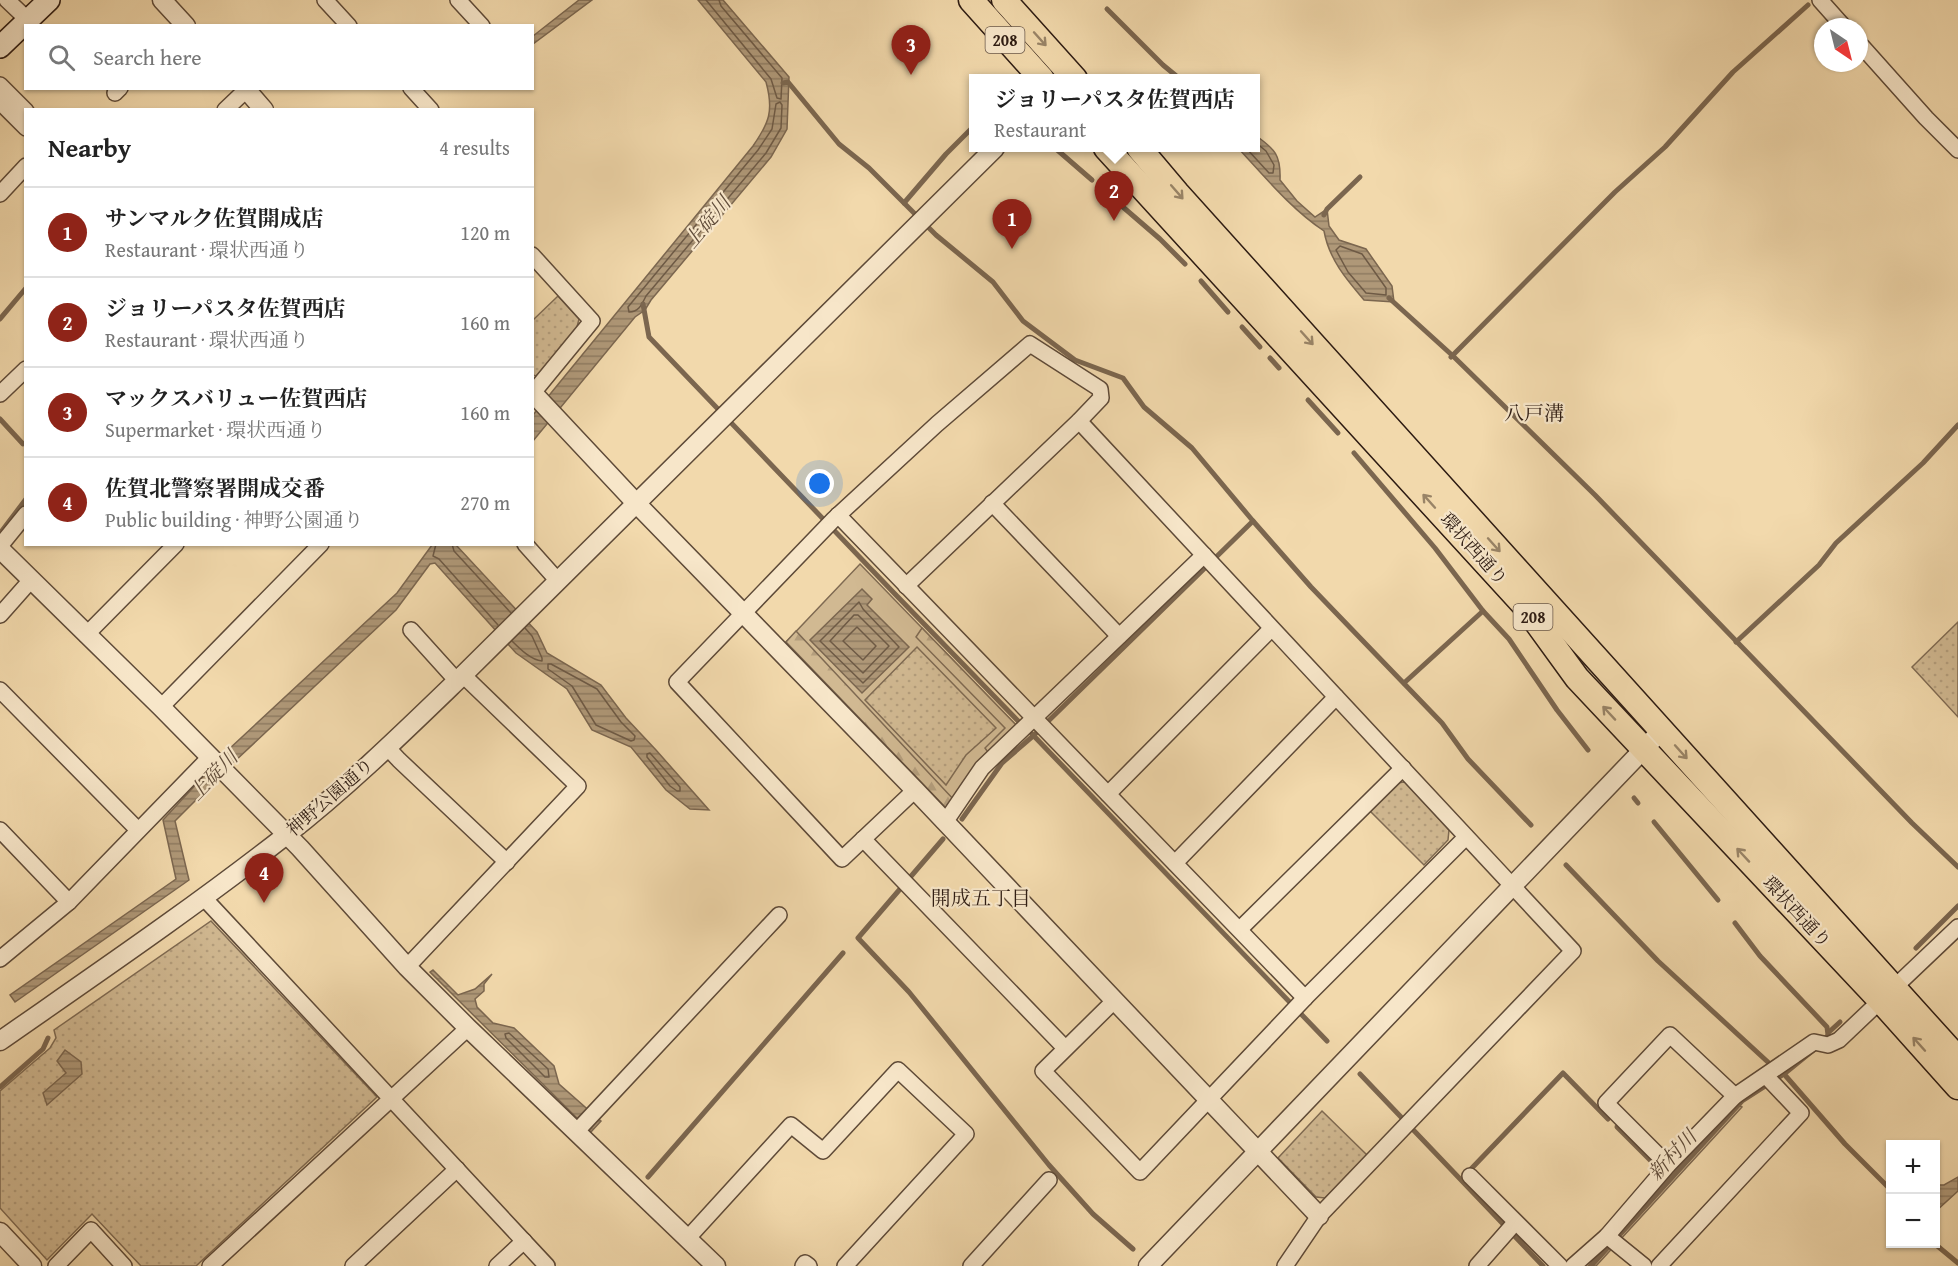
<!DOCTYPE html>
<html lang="en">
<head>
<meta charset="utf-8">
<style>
  :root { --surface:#fff; --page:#f2f2f2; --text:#222; --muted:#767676; --line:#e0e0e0; --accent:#8f2418 }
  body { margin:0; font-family:"Gentium Book Plus","Noto Serif JP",serif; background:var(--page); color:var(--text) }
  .controls { position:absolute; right:18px; bottom:18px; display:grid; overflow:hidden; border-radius:0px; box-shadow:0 2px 4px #0004 }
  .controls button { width:54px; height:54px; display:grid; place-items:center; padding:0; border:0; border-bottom:2px solid var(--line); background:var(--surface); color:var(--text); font:30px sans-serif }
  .compass { position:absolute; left:1814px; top:18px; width:54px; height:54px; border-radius:50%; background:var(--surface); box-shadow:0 2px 4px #0004; rotate:145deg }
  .you { position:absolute; left:820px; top:484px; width:21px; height:21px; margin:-15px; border:4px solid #fff; border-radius:50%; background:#1a73e8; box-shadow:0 0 0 9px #1a73e833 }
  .badge { display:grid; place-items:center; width:39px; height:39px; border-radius:50%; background:var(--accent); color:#fff; font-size:20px; font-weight:700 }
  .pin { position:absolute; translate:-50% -50px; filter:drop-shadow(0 2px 3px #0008) }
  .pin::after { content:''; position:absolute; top:32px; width:21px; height:18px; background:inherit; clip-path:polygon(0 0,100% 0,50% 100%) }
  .popup { position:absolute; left:969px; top:74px; width:291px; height:78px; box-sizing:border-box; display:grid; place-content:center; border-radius:0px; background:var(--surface); filter:drop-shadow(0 2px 4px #0005); font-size:20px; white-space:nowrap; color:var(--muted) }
  .popup b { font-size:22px; color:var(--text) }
  .popup::after { content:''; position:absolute; left:50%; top:100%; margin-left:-12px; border:12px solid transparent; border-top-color:var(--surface) }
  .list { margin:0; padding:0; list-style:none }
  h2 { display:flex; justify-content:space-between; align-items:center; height:78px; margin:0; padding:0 24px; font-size:26px }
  h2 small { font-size:20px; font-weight:400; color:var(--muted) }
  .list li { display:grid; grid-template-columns:39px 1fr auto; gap:18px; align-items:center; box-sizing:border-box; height:90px; padding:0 24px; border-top:2px solid var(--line) }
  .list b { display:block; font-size:22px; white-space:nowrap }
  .list p { margin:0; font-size:20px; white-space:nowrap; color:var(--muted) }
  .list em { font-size:20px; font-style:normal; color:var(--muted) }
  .icon { flex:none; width:33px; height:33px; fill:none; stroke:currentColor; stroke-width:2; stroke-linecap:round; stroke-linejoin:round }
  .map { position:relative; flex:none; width:1958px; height:1266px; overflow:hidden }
  .search { position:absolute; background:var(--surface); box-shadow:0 2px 4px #0004; left:24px; top:24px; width:510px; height:66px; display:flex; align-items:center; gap:15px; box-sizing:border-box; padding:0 21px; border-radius:0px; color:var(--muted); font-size:22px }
  .panel { position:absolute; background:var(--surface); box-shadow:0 2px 4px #0004; left:24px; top:108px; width:510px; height:438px; border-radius:0px }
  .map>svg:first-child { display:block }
</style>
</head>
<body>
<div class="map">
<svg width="1958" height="1266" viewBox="0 0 1958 1266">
  <defs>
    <pattern id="forest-firs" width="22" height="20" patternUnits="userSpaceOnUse" patternTransform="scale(1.5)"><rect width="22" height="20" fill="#d1b992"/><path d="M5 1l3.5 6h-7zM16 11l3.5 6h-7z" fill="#b49e7d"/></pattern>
    <pattern id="park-dots" width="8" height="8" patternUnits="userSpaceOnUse" patternTransform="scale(1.5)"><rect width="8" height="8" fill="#d1b992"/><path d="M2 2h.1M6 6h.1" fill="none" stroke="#b49e7d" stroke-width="1.8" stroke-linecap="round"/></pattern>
    <pattern id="water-rules" width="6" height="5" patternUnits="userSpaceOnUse" patternTransform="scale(1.5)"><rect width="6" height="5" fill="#af9878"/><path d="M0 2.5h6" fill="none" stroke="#8f7b61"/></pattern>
  </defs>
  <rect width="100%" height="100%" fill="#f2d9ac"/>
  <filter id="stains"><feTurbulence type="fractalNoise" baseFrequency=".00333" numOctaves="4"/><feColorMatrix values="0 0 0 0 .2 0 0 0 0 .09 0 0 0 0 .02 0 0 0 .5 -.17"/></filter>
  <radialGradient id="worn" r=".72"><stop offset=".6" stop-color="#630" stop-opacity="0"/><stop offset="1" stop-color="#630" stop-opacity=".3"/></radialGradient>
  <!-- green -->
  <g fill="#d1b992" stroke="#7f6a52" stroke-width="1.5">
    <path d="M860,564L1017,726L955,801L786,642Z"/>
    <path d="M1735,1103L1742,1107L1596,1266H1588Z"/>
  </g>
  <!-- forest -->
  <g fill="url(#forest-firs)" stroke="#7f6a52" stroke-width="1.5">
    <path d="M922,628L1017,726L990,755L985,748L1005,728L916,637Z"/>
    <path d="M796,631L955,801L948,810L786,642Z"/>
  </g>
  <!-- park -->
  <g fill="url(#park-dots)" stroke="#7f6a52" stroke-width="1.5">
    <path d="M558,296L579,319L576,331L542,371L536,376L533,375V320Z"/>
    <path d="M1958,622V717L1912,667Z"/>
    <path d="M917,647L996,728L966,755L946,785L865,700Z"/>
    <path d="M1405,782L1449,830L1448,840L1424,865L1369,810L1396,783Z"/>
    <path d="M211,921L377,1097L196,1266H141L92,1214L47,1260L0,1208V1091L50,1048L56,1038L54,1030Z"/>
    <path d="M1322,1111L1367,1155L1325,1198L1316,1197L1278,1158Z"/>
  </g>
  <!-- water -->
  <g fill="url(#water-rules)" stroke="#7b664f" stroke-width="1.5">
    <path d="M579,0H592L533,44V36Z"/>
    <path d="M698,0H723L789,77L787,129L771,157L651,300L645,310L635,317L533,441V415L753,146C769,123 774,111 766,82Z"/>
    <path d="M1255,135C1275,149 1281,155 1280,180L1297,201L1315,217L1327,209L1329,226L1339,240L1366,249L1392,286L1394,302L1364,300C1346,279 1329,259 1324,231C1291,209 1265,177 1238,148H1255Z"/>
    <path d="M432,545H456L537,632L547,653L601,685L626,718L656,750L709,810L690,809L666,790L631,747L592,730L567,689L516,653L435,563L430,564L396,610L234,762L175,821L189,880L15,1002L10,995L176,879L163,820L228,750L397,593Z"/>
    <path d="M862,589L872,599L867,605L909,647L862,693L810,640Z"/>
    <path d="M433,970L458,995L475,989L492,974L484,984V991L475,999L477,1007L493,1023L514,1028L554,1066L559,1084L601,1121L591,1132L430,972Z"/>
    <path d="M65,1050L81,1062L82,1074L47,1105L43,1093L66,1073L57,1061Z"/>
    <path d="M1958,1177V1191L1936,1211V1185H1944Z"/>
  </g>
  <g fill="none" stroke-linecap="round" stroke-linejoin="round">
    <!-- shore -->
    <g stroke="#6e5a45" stroke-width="1.5">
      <path d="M706,0L771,79L777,98L781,99L782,78L721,6L719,0"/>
      <path d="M780,102L782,105L781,128L766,153L646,296C642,304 639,312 629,312L628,307L758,150L772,129L776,104Z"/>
      <path d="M1246,148L1269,173H1273L1274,165L1266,151L1255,142"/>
      <path d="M1340,246L1362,254L1386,288V295L1366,293L1348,272L1336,250Z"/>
      <path d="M436,544L433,556L439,559L498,625"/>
      <path d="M452,544L454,551L511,613"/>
      <path d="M859,602L863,609L899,647L863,683L820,641Z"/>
      <path d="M854,615H858L889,646L863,673L830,641Z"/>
      <path d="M857,627L876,646L863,660L843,641Z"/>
      <path d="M512,641C520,649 531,660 542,661V658L532,636L525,628"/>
      <path d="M548,664H551L597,689L621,722L635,736L634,740L631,741L596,725L572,686L548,669Z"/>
      <path d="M650,753L680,787V791H677L670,786L647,757V754Z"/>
      <path d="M509,1033L548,1069L549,1077H545L506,1038L505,1034Z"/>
    </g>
    <!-- stream -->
    <g stroke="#7b664f" stroke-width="5">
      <path d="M1107,9L1163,65L1180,79"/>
      <path d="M783,83L788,82L839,144L869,168L936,235L993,282L1023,321L1075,360L1123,378L1144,407L1192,448L1253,521L1033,736L1002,763L962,819"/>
      <path d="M1055,148L1092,180"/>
      <path d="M1109,195L1160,239L1185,264"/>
      <path d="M904,203L946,154L973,127"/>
      <path d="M1324,215L1327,209L1360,177"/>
      <path d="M1201,281L1228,312"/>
      <path d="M1389,298L1453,356L1595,495L1912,823L1958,867"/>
      <path d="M643,304L649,337L894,593L1023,726"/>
      <path d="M0,319L26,288"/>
      <path d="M1242,327L1260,347"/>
      <path d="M1451,357L1615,192L1665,147L1733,72L1808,5"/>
      <path d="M1270,358L1279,368"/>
      <path d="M1308,400L1338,433"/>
      <path d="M0,419L23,444L26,443"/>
      <path d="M1354,453L1435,548L1483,611L1509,639L1557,710L1588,750"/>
      <path d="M1253,521L1311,587L1442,723L1468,759L1531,825"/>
      <path d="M1,532L26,499"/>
      <path d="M1736,642L1819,565L1836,543L1923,463L1958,425"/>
      <path d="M1404,683L1483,611"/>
      <path d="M1032,734L1327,1041"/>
      <path d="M1634,798L1638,803"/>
      <path d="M1654,822L1718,900"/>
      <path d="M943,839L858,938L909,992L1049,1165L1093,1214L1133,1249"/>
      <path d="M1566,865L1658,961L1770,1064L1784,1074L1742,1101L1591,1266"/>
      <path d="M1735,923L1760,956L1827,1027L1828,1035L1823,1041"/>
      <path d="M1916,948L1958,906"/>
      <path d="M1829,1032L1840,1022"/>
      <path d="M1816,1048L1784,1074L1845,1144L1890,1189"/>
      <path d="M1360,1074L1543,1266"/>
      <path d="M0,1087L43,1049L48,1038"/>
      <path d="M1617,1127L1658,1168"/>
      <path d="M1471,1169L1563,1073L1608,1119"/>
      <path d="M648,1177L843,953"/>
      <path d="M1935,1244L1958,1263"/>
    </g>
    <!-- minor casing -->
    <g stroke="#5e4a38" stroke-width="18">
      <g id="minor">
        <path d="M7,0L28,20"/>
        <path d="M325,0L349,26"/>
        <path d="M458,0L482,26"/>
        <path d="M1820,0L1844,27"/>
        <path d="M1859,43L1926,118L1958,150"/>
        <path d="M0,85L26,111"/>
        <path d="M411,88L431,110"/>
        <path d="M115,93L120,88"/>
        <path d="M0,102L26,128"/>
        <path d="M225,110L246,90"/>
        <path d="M0,194L26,166"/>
        <path d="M532,255L592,321L532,394"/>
        <path d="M0,394L26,369"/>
        <path d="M1079,421L1573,951L1319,1216L1285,1266"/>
        <path d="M992,503L1119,636"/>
        <path d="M838,515L1305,998"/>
        <path d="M525,544L558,581"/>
        <path d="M0,546L26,514"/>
        <path d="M906,586L1079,421L1101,398L1100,389L1030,344L937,424L834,519L677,682L842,859L915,790"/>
        <path d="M0,615L31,580"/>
        <path d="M411,630L457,681"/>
        <path d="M86,635L176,544"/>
        <path d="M0,690L138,830"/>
        <path d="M161,707L321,544"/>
        <path d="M387,747L399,760L507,862"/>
        <path d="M1108,794L1271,629"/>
        <path d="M943,821L950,815L982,768L1204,555"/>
        <path d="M0,830L69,902"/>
        <path d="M863,839L1065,1048"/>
        <path d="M1175,863L1336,697"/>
        <path d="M204,898L547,1266"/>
        <path d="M1240,929L1403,768"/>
        <path d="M0,959L69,902L210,757"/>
        <path d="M407,967L578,786L463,675"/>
        <path d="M1114,1001L1043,1071L1140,1172L1305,998L1466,837"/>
        <path d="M576,1132L779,915"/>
        <path d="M1668,1165L1606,1103L1670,1035L1735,1096"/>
        <path d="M1470,1176L1560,1266"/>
        <path d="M1607,1236L1644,1266"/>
        <path d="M687,1239L791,1125L823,1151L898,1070L966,1134L845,1266"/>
        <path d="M56,1266L91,1230L124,1266"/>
        <path d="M210,1266L468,1028"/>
        <path d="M353,1266L457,1169"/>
        <path d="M497,1266L524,1241"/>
        <path d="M803,1266L805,1263L809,1266"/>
        <path d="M971,1266L1049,1180"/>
        <path d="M1477,1266L1513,1225"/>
        <path d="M1573,1266L1607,1236L1668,1165L1735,1096L1814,1042L1828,1045L1839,1040L1958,927"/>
        <path d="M1659,1266L1801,1113L1766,1076"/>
      </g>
    </g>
    <!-- tertiary casing -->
    <g stroke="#5e4a38" stroke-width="21">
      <g id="tertiary">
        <path d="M162,0L186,26"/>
        <path d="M245,88L264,110"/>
        <path d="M532,392L636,503L915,790L1319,1216"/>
        <path d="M0,549L161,707L300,848L407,967L468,1028L716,1266"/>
        <path d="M0,1041C96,974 193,908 285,836C348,787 406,730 463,675L995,148"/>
        <path d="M0,1232L32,1266"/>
        <path d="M1148,1266L1662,730"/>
      </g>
    </g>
    <!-- secondary casing -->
    <g stroke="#2d1b12" stroke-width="24">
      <path id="secondary" d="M0,47L49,0"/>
    </g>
    <!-- trunk casing -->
    <g stroke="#2d1b12" stroke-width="27">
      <g id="trunk">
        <path d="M971,0L1042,79"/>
        <path d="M1004,0L1075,79"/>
        <path d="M1106,148L1524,605L1577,678L1881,1001L1958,1087"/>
        <path d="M1139,148L1177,193L1313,344L1958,1059"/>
      </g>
    </g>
    <!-- minor -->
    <use href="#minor" stroke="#f7e6c9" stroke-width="15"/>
    <!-- tertiary -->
    <use href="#tertiary" stroke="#f7e6c9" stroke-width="18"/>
    <!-- secondary -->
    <use href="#secondary" stroke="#f7e6c9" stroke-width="21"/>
    <!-- trunk -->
    <use href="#trunk" stroke="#f2d9ac" stroke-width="24"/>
  </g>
  <!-- one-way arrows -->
  <defs><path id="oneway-shaft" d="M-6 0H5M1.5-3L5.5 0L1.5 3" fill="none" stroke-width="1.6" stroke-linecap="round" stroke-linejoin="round" transform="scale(1.5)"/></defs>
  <g stroke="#998467">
    <use href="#oneway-shaft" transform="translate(1040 39) rotate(48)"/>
    <use href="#oneway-shaft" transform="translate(1177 192) rotate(49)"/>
    <use href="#oneway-shaft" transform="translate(1307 338) rotate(48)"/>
    <use href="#oneway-shaft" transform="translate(1429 501) rotate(-132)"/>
    <use href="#oneway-shaft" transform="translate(1494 545) rotate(48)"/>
    <use href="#oneway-shaft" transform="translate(1609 713) rotate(-133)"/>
    <use href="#oneway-shaft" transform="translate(1681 752) rotate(48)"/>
    <use href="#oneway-shaft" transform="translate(1743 855) rotate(-133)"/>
    <use href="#oneway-shaft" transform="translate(1919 1044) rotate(-132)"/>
  </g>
  <g text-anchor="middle" stroke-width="4.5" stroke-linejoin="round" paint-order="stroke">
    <!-- shield labels -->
    <g fill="#f7e6c9" stroke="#6a5849" stroke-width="1.5">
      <rect x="985.5" y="27" width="39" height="26" rx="4.5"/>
      <rect x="1513.5" y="604" width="39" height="26" rx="4.5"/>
    </g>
    <g font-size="16" font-weight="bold" fill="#2d1b12">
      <text x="1005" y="46">208</text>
      <text x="1533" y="623">208</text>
    </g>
    <!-- street labels -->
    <g font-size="18" fill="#2d1b12" stroke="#f7e6c9">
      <text transform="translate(1474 549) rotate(48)" y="6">環状西通り</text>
      <text transform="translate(330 797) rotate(-41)" y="6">神野公園通り</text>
      <text transform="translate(1797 912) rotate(47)" y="6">環状西通り</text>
    </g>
    <!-- water labels -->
    <g font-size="20" font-style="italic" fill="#614d3b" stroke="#f7e6c9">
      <text transform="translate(707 222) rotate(-50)" y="7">上碇川</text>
      <text transform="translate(213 775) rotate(-46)" y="7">上碇川</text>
      <text transform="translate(1672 1155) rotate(-47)" y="7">新村川</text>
    </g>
    <!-- neighbourhood labels -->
    <g font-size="20" fill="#2d1b12" stroke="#f7e6c9">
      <text x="1534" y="420">八戸溝</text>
      <text x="981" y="905">開成五丁目</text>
    </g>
  </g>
  <rect width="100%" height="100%" filter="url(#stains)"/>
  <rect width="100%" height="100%" fill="url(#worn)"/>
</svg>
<div class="controls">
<button>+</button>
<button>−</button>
</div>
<svg class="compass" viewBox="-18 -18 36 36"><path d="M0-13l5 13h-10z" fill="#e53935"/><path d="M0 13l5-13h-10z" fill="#767676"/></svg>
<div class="you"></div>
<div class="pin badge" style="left:1012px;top:249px">1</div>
<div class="pin badge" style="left:1114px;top:221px">2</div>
<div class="popup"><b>ジョリーパスタ佐賀西店</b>Restaurant</div>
<div class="pin badge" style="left:911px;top:75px">3</div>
<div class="pin badge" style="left:264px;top:903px">4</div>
<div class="search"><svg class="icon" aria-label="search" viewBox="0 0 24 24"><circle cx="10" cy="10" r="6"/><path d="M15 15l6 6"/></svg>Search here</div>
<section class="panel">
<h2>Nearby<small>4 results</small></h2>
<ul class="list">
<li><span class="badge">1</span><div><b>サンマルク佐賀開成店</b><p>Restaurant · 環状西通り</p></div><em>120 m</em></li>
<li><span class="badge">2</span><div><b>ジョリーパスタ佐賀西店</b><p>Restaurant · 環状西通り</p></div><em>160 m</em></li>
<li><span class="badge">3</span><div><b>マックスバリュー佐賀西店</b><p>Supermarket · 環状西通り</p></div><em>160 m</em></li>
<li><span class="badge">4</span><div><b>佐賀北警察署開成交番</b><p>Public building · 神野公園通り</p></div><em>270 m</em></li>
</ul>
</section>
</div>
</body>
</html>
